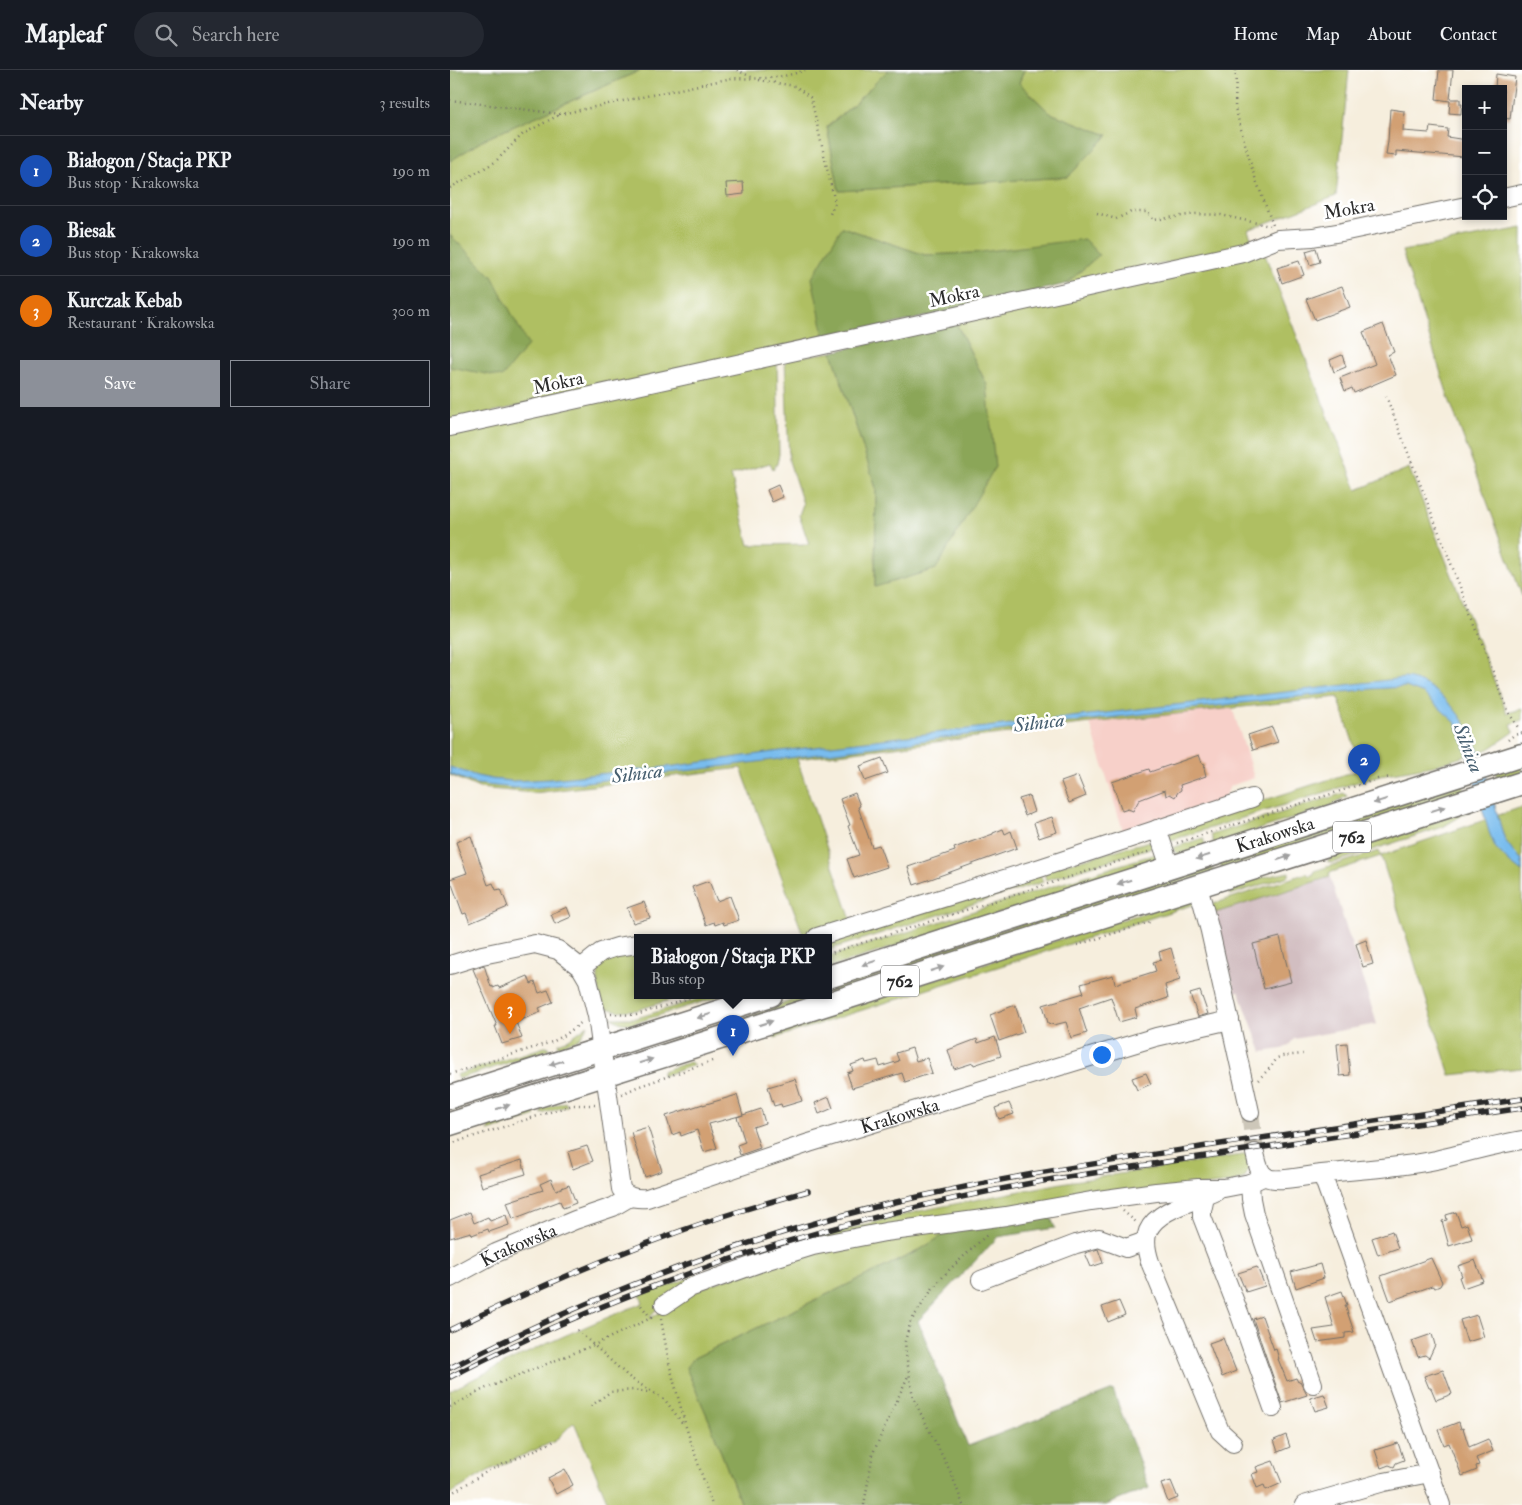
<!DOCTYPE html>
<html lang="en">
<head>
<meta charset="utf-8">
<style>
  :root { --surface:#171b24; --page:#242831; --text:#f1f3f6; --muted:#9ea1a6; --line:#363941; --accent:#8c9099 }
  body { margin:0; font-family:"IM FELL Double Pica",serif; background:var(--page); color:var(--text) }
  .controls { position:absolute; right:15px; top:15px; display:grid; overflow:hidden; border-radius:0px; box-shadow:0 2px 8px #0003 }
  .controls button { width:45px; height:45px; display:grid; place-items:center; padding:0; border:0; border-bottom:1px solid var(--line); background:var(--surface); color:var(--text); font:25px sans-serif }
  .you { position:absolute; left:651px; top:984px; width:18px; height:18px; margin:-12px; border:4px solid #fff; border-radius:50%; background:#1a73e8; box-shadow:0 0 0 8px #1a73e833 }
  .badge { display:grid; place-items:center; width:32px; height:32px; border-radius:50%; background:var(--accent); color:#fff; font-size:16px; font-weight:700 }
  .pin { position:absolute; translate:-50% -41px; filter:drop-shadow(0 1px 2px #0008) }
  .pin::after { content:''; position:absolute; top:26px; width:18px; height:15px; background:inherit; clip-path:polygon(0 0,100% 0,50% 100%) }
  .popup { position:absolute; left:184px; top:864px; width:198px; height:65px; box-sizing:border-box; display:grid; place-content:center; border-radius:0px; background:var(--surface); filter:drop-shadow(0 1px 4px #0005); font-size:16px; white-space:nowrap; color:var(--muted) }
  .popup b { font-size:19px; color:var(--text) }
  .popup::after { content:''; position:absolute; left:50%; top:100%; margin-left:-10px; border:10px solid transparent; border-top-color:var(--surface) }
  .list { margin:0; padding:0; list-style:none }
  h2 { display:flex; justify-content:space-between; align-items:center; height:65px; margin:0; padding:0 20px; font-size:21px }
  h2 small { font-size:16px; font-weight:400; color:var(--muted) }
  .list li { display:grid; grid-template-columns:32px 1fr auto; gap:15px; align-items:center; box-sizing:border-box; height:70px; padding:0 20px; border-top:1px solid var(--line) }
  .list b { display:block; font-size:19px; white-space:nowrap }
  .list p { margin:0; font-size:16px; white-space:nowrap; color:var(--muted) }
  .list em { font-size:16px; font-style:normal; color:var(--muted) }
  .actions { display:flex; gap:10px; padding:15px 20px }
  .actions a { flex:1; padding:11px 0; border:1px solid var(--accent); border-radius:0px; text-align:center; font-size:18px; color:var(--accent) }
  .actions .main { background:var(--accent); color:#fff }
  .icon { flex:none; width:28px; height:28px; fill:none; stroke:currentColor; stroke-width:2; stroke-linecap:round; stroke-linejoin:round }
  .map { position:relative; flex:none; width:1072px; height:1435px; overflow:hidden }
  header { display:flex; align-items:center; gap:30px; box-sizing:border-box; height:70px; padding:0 25px; background:var(--surface); border-bottom:1px solid var(--line) }
  header strong { font-size:24px }
  nav { display:flex; gap:28px; margin-inline-start:auto; font-size:18px }
  .search { width:350px; height:45px; background:var(--page); display:flex; align-items:center; gap:12px; box-sizing:border-box; padding:0 18px; border-radius:28px; color:var(--muted); font-size:19px }
  main { display:flex }
  aside { flex:1; background:var(--surface) }
  .map>svg:first-child { display:block }
</style>
</head>
<body>
<header>
<strong>Mapleaf</strong>
<div class="search"><svg class="icon" aria-label="search" viewBox="0 0 24 24"><circle cx="10" cy="10" r="6"/><path d="M15 15l6 6"/></svg>Search here</div>
<nav><a>Home</a><a>Map</a><a>About</a><a>Contact</a></nav>
</header>
<main>
<aside>
<h2>Nearby<small>3 results</small></h2>
<ul class="list">
<li><span class="badge" style="background:#1a4fb4">1</span><div><b>Białogon / Stacja PKP</b><p>Bus stop · Krakowska</p></div><em>190 m</em></li>
<li><span class="badge" style="background:#1a4fb4">2</span><div><b>Biesak</b><p>Bus stop · Krakowska</p></div><em>190 m</em></li>
<li><span class="badge" style="background:#e8710a">3</span><div><b>Kurczak Kebab</b><p>Restaurant · Krakowska</p></div><em>300 m</em></li>
</ul>
<div class="actions"><a class="main">Save</a><a>Share</a></div>
</aside>
<div class="map">
<svg width="1072" height="1435" viewBox="0 0 1072 1435">
  <rect width="100%" height="100%" fill="#fff"/>
  <filter id="ink" filterUnits="userSpaceOnUse"><feTurbulence type="fractalNoise" baseFrequency=".02" numOctaves="2"/><feDisplacementMap in="SourceGraphic" scale="10" xChannelSelector="R" yChannelSelector="G"/><feConvolveMatrix kernelMatrix="1 2 1 2 8 2 1 2 1" color-interpolation-filters="sRGB"/></filter>
  <filter id="wash" filterUnits="userSpaceOnUse"><feTurbulence type="fractalNoise" baseFrequency=".0096" numOctaves="4" result="noise"/><feDisplacementMap in="SourceGraphic" scale="20" xChannelSelector="R" yChannelSelector="G"/><feGaussianBlur stdDeviation="1.12" result="paint"/><feColorMatrix in="noise" values="0 0 0 0 0 0 0 0 0 0 0 0 0 0 0 0 0 1.4 0 .05"/><feComposite in="paint" operator="in"/></filter>
  <g filter="url(#wash)">
    <rect width="100%" height="100%" fill="#f6eedd"/>
    <!-- built -->
    <path fill="#f7d0c9" d="M782,637L804,708L780,716L773,732L674,764L640,653Z"/>
    <!-- industrial -->
    <path fill="#d2bec1" d="M880,807L927,954L844,969L838,976L832,979L812,982L789,921L785,922L765,843Z"/>
    <!-- green -->
    <g fill="#afbf62" stroke="#6d7546">
      <path d="M191,0H438L404,34L377,57L389,121L618,107L657,65L600,43L569,13L574,0H899L886,126L798,160L804,175L616,214L523,183L475,185L392,157L375,270L0,351V91L35,69Z"/>
      <path d="M1072,158V526L999,329L952,181Z"/>
      <path d="M814,182L907,420L959,398L1057,643L1072,639V650L1061,654L1064,662L1039,679L983,696L930,705L719,771L720,764L724,759L912,699L888,627L640,653L347,689L402,853L357,867H354L291,698L84,723L29,718L0,705V362L327,291L329,384L327,394L323,399L320,393L281,405L299,475L359,474L349,445L353,434L339,391L335,289L382,282L426,418L425,517L537,315L506,253Z"/>
      <path d="M1072,694V703L1047,711L1046,702Z"/>
      <path d="M1012,713L1015,722L772,799L769,791Z"/>
      <path d="M894,723L897,726L878,737L764,774L761,765Z"/>
      <path d="M1072,737V998L1000,1005L931,786L879,803L880,807L765,843H763L760,835L857,803L859,806L864,804V801L929,781L931,786Z"/>
      <path d="M1019,741L993,757L882,793L878,792V790L900,778Z"/>
      <path d="M753,768L756,777L730,784L726,783L722,778Z"/>
      <path d="M700,771L706,776L596,810L593,800Z"/>
      <path d="M708,783L706,790L702,794L378,898V887Z"/>
      <path d="M760,793L764,802L378,924V916Z"/>
      <path d="M589,801L593,812L378,880V869Z"/>
      <path d="M839,802V806L780,825L777,815Z"/>
      <path d="M737,829L745,834L325,968L324,964L360,949Z"/>
      <path d="M188,878V925H236L187,940L169,941L154,938C151,932 150,926 149,919C143,886 162,885 188,878Z"/>
      <path d="M261,925H273L182,954L171,953L161,948H187Z"/>
      <path d="M356,925H376L195,980L315,941Z"/>
      <path d="M138,955L130,968L109,977L108,973L119,969Z"/>
      <path d="M98,976L99,980L8,1009L6,1005Z"/>
      <path d="M240,992L244,995L212,1006V1001Z"/>
      <path d="M115,1032L117,1036L92,1044V1039Z"/>
      <path d="M83,1042L86,1046L38,1061L39,1056Z"/>
      <path d="M805,1083L795,1108L781,1113L675,1124L527,1148L432,1161L362,1174L238,1216L210,1236L200,1246L201,1248L243,1221L340,1186L364,1179L437,1164L512,1153L468,1181L244,1288L236,1297L259,1350L291,1435H159L124,1352L105,1371L38,1401L0,1424V1321C63,1288 127,1259 193,1233L190,1225L340,1174L469,1141L617,1112Z"/>
    </g>
    <!-- forest -->
    <g fill="#8ba658" stroke="#5b6842">
      <path d="M0,0H191L35,69L0,91Z"/>
      <path d="M438,0H574L569,13L600,43L658,65L618,107L389,121L377,57L404,34Z"/>
      <path d="M392,157L475,185L523,183L634,169L649,185L616,214L375,270L362,208Z"/>
      <path d="M0,165L42,206L78,275L52,307L0,297Z"/>
      <path d="M506,253L537,315L545,397L486,499L425,517L426,418L382,282Z"/>
      <path d="M598,1140L605,1158L548,1167L468,1251L518,1376L663,1320L699,1418L656,1435H291L259,1350L236,1298L244,1288L468,1181L512,1153Z"/>
    </g>
    <!-- water -->
    <path fill="#78bcee" stroke="#52748c" d="M955,608C971,610 983,618 995,629C1035,668 1038,719 1055,770L1064,782L1072,790V802L1058,791L1045,777L1039,762L1014,675L1005,652L974,624L956,617L921,619L847,627L587,656L253,699L83,718H64L26,714L0,704V697L27,706L42,709L62,711L100,709L225,696L330,681Z"/>
    <g id="blocks">
      <!-- building -->
      <g fill="#d2a073">
        <path d="M989,0H1003L1000,29H1010V34H1012L1011,44L999,43L1000,31L986,29Z"/>
        <path d="M1046,4L1065,7L1060,49L1053,48V19H1045Z"/>
        <path d="M940,39L954,41L953,61L979,63L980,57L998,59L997,67L1016,70L1014,87L946,81V86L936,85L938,71Z"/>
        <path d="M293,112L294,124L277,126L276,113Z"/>
        <path d="M866,178L870,192L860,195L856,181Z"/>
        <path d="M849,191L854,205L832,213L827,198Z"/>
        <path d="M892,216L900,237L865,250L856,229Z"/>
        <path d="M933,254L944,282L938,285L946,305L904,323L902,318L895,321L890,308L925,294L913,262Z"/>
        <path d="M892,285L896,297L884,302L880,290Z"/>
        <path d="M328,415L333,427L322,432L317,420Z"/>
        <path d="M822,657L828,672L803,680L798,665Z"/>
        <path d="M749,685L752,693L755,694L754,698L756,706L730,715L731,720L728,722L725,727L720,724L716,726L715,720L689,730L683,741L678,739L672,741L662,712L699,699L700,702Z"/>
        <path d="M432,688L438,703L415,711L410,696Z"/>
        <path d="M628,706L636,726L619,733L611,712Z"/>
        <path d="M405,723L410,736L408,737L422,777L429,775L437,797L404,808L397,789L409,785L398,756L400,755L390,729Z"/>
        <path d="M579,726L584,742L575,746L569,729Z"/>
        <path d="M602,747L607,762L589,768L584,753Z"/>
        <path d="M553,759L555,764L561,761L567,778L464,815L458,797L505,781L504,778L543,764V763Z"/>
        <path d="M21,766L38,815L43,813L46,820L51,819L58,837L20,853L16,843L13,844L0,809L17,803L6,772Z"/>
        <path d="M259,811L267,831L280,826L289,850L274,855L273,852L265,855L264,852L256,855L242,817Z"/>
        <path d="M194,832L200,848L183,853L177,838Z"/>
        <path d="M117,837L121,847L105,854L101,844Z"/>
        <path d="M830,867L841,912L814,919L803,874Z"/>
        <path d="M916,870L923,894L913,897L906,874Z"/>
        <path d="M721,878L730,910L715,915L718,928L685,939L687,947L669,952L661,927L629,938L637,963L621,968L616,952L604,955L598,953L593,935L634,923L631,914L663,905L665,914L706,901L703,892L711,890L709,882Z"/>
        <path d="M34,895L41,917L43,916V918L48,916L49,918L78,906L81,914L85,912L89,923L98,920L103,932L89,938L91,942L66,952L72,968L52,974L45,956H47L23,899Z"/>
        <path d="M750,921L758,944L748,947L740,924Z"/>
        <path d="M565,935L574,962L549,971L540,945Z"/>
        <path d="M545,967L551,986L524,995L523,993L504,999L498,980L527,969L528,973Z"/>
        <path d="M897,973L900,1005L890,1006L887,974Z"/>
        <path d="M462,978L466,991L477,988L482,1003L455,1012L452,1003L402,1018L397,1003L403,1001L401,995L415,990L416,993L428,990L430,997L449,991L446,983Z"/>
        <path d="M696,1003L701,1014L687,1020L682,1008Z"/>
        <path d="M345,1009L352,1031L332,1037L331,1034L324,1036L318,1017Z"/>
        <path d="M287,1025L293,1045L259,1054L267,1078L254,1082L247,1060L231,1066L230,1062L222,1065L216,1046L253,1034V1035Z"/>
        <path d="M379,1027L383,1038L369,1044L365,1033Z"/>
        <path d="M559,1033L564,1044L549,1049L545,1038Z"/>
        <path d="M311,1039L315,1053L303,1057L310,1078L290,1085L287,1075L295,1072L287,1047Z"/>
        <path d="M198,1057L212,1101L195,1107L181,1062Z"/>
        <path d="M137,1076L143,1091L123,1099L118,1082Z"/>
        <path d="M72,1090L76,1104L32,1117L28,1104Z"/>
        <path d="M101,1109L106,1120L119,1115L126,1133L113,1138L110,1131L63,1149L57,1132L93,1120L90,1114Z"/>
        <path d="M20,1142L24,1153L38,1147L40,1151L56,1145L59,1155L39,1162L38,1159L22,1165L21,1162L0,1168V1150Z"/>
        <path d="M1006,1142L1011,1156L1017,1154L1022,1169L999,1176L992,1151L997,1150L996,1145Z"/>
        <path d="M942,1161L948,1178L928,1185L922,1168Z"/>
        <path d="M648,1179L653,1193L641,1197L635,1183Z"/>
        <path d="M981,1188L992,1212L990,1216L985,1218L982,1216L940,1231L931,1206Z"/>
        <path d="M1025,1190L1033,1211L1013,1218L1009,1207L1012,1206L1008,1196Z"/>
        <path d="M870,1194L874,1208L846,1218L841,1202Z"/>
        <path d="M807,1197L815,1216L796,1222L788,1203Z"/>
        <path d="M892,1221L897,1235H895L904,1262L895,1263V1268L867,1272L863,1260L884,1257L875,1227Z"/>
        <path d="M669,1231L675,1245L658,1252L652,1237Z"/>
        <path d="M1027,1245L1034,1267L1017,1272L1010,1250Z"/>
        <path d="M812,1246L824,1280L826,1279L829,1289H828L837,1311L846,1308L848,1312L850,1311L857,1325L832,1333L803,1249Z"/>
        <path d="M982,1264L985,1275L979,1288L975,1285L968,1287L962,1271Z"/>
        <path d="M773,1268L786,1301L772,1307L759,1273Z"/>
        <path d="M993,1300L1002,1324L986,1330L981,1318H979L974,1306Z"/>
        <path d="M874,1324L879,1337L865,1341L860,1328Z"/>
        <path d="M1009,1352L1011,1359L1013,1358L1019,1377L1038,1369L1043,1381L1026,1388L1029,1395L1026,1396L1027,1400L1012,1406L999,1373L994,1375L988,1360Z"/>
        <path d="M836,1365L840,1377L828,1382L824,1370Z"/>
        <path d="M948,1373L954,1390L946,1393L944,1397L939,1395L931,1398L925,1380Z"/>
        <path d="M823,1391L832,1413L816,1420L814,1415L807,1418L802,1404L808,1402L806,1397Z"/>
        <path d="M115,1399L123,1415L106,1424L98,1408Z"/>
        <path d="M721,1411L728,1428L718,1432L711,1414Z"/>
      </g>
    </g>
  </g>
  <g filter="url(#ink)">
    <use href="#blocks" fill-opacity="0" stroke="#726f69" stroke-width="1"/>
    <g fill="none" stroke-linecap="round" stroke-linejoin="round">
      <!-- minor-tunnel -->
      <path stroke="#cdc7b9" stroke-width="18" stroke-dasharray="18 9" stroke-linecap="butt" d="M800,1042L805,1083"/>
      <!-- minor casing -->
      <g stroke="#726f69" stroke-width="20">
        <g id="minor">
          <path d="M1053,128L1072,124"/>
          <path d="M0,357L793,183L828,169L863,167L892,162L1016,136"/>
          <path d="M707,759L720,797"/>
          <path d="M748,816L760,861L800,1042"/>
          <path d="M367,867L590,798L802,728"/>
          <path id="s1" d="M0,895L32,885L85,874L108,880L131,898L138,910L147,946L171,1119C177,1128 187,1129 197,1128L359,1073L502,1029L706,967L780,950"/>
          <path d="M131,898L151,882L167,877L188,874"/>
          <path d="M805,1083C807,1091 808,1102 816,1107C825,1113 861,1105 872,1104C910,1099 949,1098 986,1090C1015,1083 1043,1075 1072,1070"/>
          <path d="M872,1104L991,1435"/>
          <path d="M800,1113L801,1129L804,1144L863,1314"/>
          <path d="M767,1121C746,1132 708,1138 698,1161C694,1171 697,1183 700,1192L770,1361L783,1373"/>
          <path d="M755,1127L752,1141V1147L790,1245L823,1338"/>
          <path id="s2" d="M0,1208L46,1183L125,1150L163,1137L180,1127"/>
          <path d="M531,1210L626,1174L649,1168L676,1178L696,1171"/>
          <path d="M214,1235L239,1218L318,1190L363,1176L435,1162L556,1146L641,1131L706,1122L748,1118H774L800,1113L815,1106"/>
          <path d="M854,1435L934,1412L980,1403"/>
        </g>
      </g>
      <!-- major casing -->
      <g stroke="#726f69" stroke-width="25">
        <g id="major">
          <path id="s3" d="M378,907L1072,685"/>
          <path d="M0,1027L321,925"/>
          <path d="M0,1054L1072,713"/>
        </g>
      </g>
      <!-- path -->
      <g stroke="#726f69" stroke-width="2.5" stroke-dasharray="1 4" stroke-linecap="butt">
        <path d="M287,0L303,8"/>
        <path d="M786,0L785,38L803,102L823,155"/>
        <path d="M309,10L345,16L361,28L385,133L380,144"/>
        <path d="M0,30L111,44L282,8C307,9 332,9 355,0"/>
        <path d="M0,118L45,92L73,64L109,45"/>
        <path d="M647,143L666,149L681,142H697L704,150L746,144L771,145L820,156"/>
        <path d="M936,326L1059,643L1069,659"/>
        <path d="M1058,670L1064,665L1072,663"/>
        <path d="M727,773L928,709L942,707"/>
        <path d="M627,875L703,851"/>
        <path d="M378,884L701,781"/>
        <path d="M161,944L186,945L249,925"/>
        <path d="M0,1004L102,972L115,965L132,952"/>
        <path d="M808,1010L821,997L827,988L833,986L853,984"/>
        <path d="M172,1024L187,1017L265,990"/>
        <path d="M0,1074L122,1035H145"/>
        <path d="M673,1141L686,1152"/>
        <path d="M211,1249L219,1293L236,1357L262,1435"/>
        <path d="M127,1260L180,1308L215,1330L233,1354"/>
        <path d="M141,1336L160,1322L183,1320L199,1322"/>
        <path d="M0,1337L34,1319L144,1275L201,1248L190,1234"/>
        <path d="M0,1424L38,1401L105,1371"/>
        <path d="M414,1435L423,1383L458,1306"/>
        <path d="M513,1435L501,1403L470,1342L463,1327L456,1284L455,1271L461,1251L483,1218L499,1200L539,1163"/>
      </g>
      <!-- minor -->
      <use href="#minor" stroke="#fff" stroke-width="18"/>
      <!-- major -->
      <use href="#major" stroke="#fff" stroke-width="22"/>
      <!-- rail casing -->
      <g stroke="#2b2b2b" stroke-width="5.5">
        <g id="rail">
          <path d="M0,1260C89,1216 180,1177 274,1146C302,1137 330,1129 358,1121"/>
          <path d="M0,1298C137,1227 283,1172 433,1135C540,1109 648,1093 757,1076C862,1061 967,1045 1072,1029"/>
          <path d="M0,1307C189,1208 394,1146 604,1109L1072,1038"/>
        </g>
      </g>
      <!-- rail -->
      <use href="#rail" stroke="#fff" stroke-width="4" stroke-dasharray="11" stroke-linecap="butt"/>
    </g>
    <!-- one-way arrows -->
    <defs><path id="oneway-solid" d="M-6-.8H1V-3.2L6.5 0L1 3.2V.8H-6Z" transform="scale(1.25)"/></defs>
    <g fill="#a0a0a0">
      <use href="#oneway-solid" transform="translate(930 731) rotate(162)"/>
      <use href="#oneway-solid" transform="translate(988 739) rotate(-18)"/>
      <use href="#oneway-solid" transform="translate(753 787) rotate(162)"/>
      <use href="#oneway-solid" transform="translate(834 788) rotate(-18)"/>
      <use href="#oneway-solid" transform="translate(674 812) rotate(162)"/>
      <use href="#oneway-solid" transform="translate(419 893) rotate(162)"/>
      <use href="#oneway-solid" transform="translate(487 899) rotate(-18)"/>
      <use href="#oneway-solid" transform="translate(254 946) rotate(162)"/>
      <use href="#oneway-solid" transform="translate(316 953) rotate(-18)"/>
      <use href="#oneway-solid" transform="translate(196 991) rotate(-18)"/>
      <use href="#oneway-solid" transform="translate(106 993) rotate(162)"/>
      <use href="#oneway-solid" transform="translate(53 1037) rotate(-18)"/>
    </g>
  </g>
  <g text-anchor="middle" stroke-width="5" stroke-linejoin="round" paint-order="stroke">
    <!-- shield labels -->
    <g fill="#fff" stroke="#6b6b6b" stroke-width="1">
      <rect x="883" y="751.5" width="38" height="31" rx="4"/>
      <rect x="431" y="895.5" width="38" height="31" rx="4"/>
    </g>
    <g font-size="18" font-weight="bold" fill="#2b2b2b">
      <text x="902" y="773">762</text>
      <text x="450" y="917">762</text>
    </g>
    <!-- street labels -->
    <g font-size="19" fill="#2b2b2b" stroke="#fff">
      <text transform="translate(899 138) rotate(-10)" y="7">Mokra</text>
      <text transform="translate(504 225) rotate(-12)" y="7">Mokra</text>
      <text transform="translate(108 312) rotate(-12)" y="7">Mokra</text>
      <text dy="7" stroke="none"><textPath href="#s3" startOffset="469">Krakowska</textPath></text>
      <text dy="7" stroke="none"><textPath href="#s1" startOffset="661">Krakowska</textPath></text>
      <text dy="7" stroke="none"><textPath href="#s2" startOffset="76">Krakowska</textPath></text>
    </g>
    <!-- water labels -->
    <g font-size="20" font-style="italic" fill="#465e6f" stroke="#fff">
      <text transform="translate(589 652) rotate(-7)" y="7">Silnica</text>
      <text transform="translate(1019 678) rotate(69)" y="7">Silnica</text>
      <text transform="translate(187 703) rotate(-7)" y="7">Silnica</text>
    </g>
  </g>
</svg>
<div class="controls">
<button>+</button>
<button>−</button>
<button><svg class="icon" aria-label="locate" viewBox="0 0 24 24"><circle cx="12" cy="12" r="6"/><path d="M12 2v4M12 18v4M2 12h4M18 12h4"/></svg></button>
</div>
<div class="you"></div>
<div class="pin badge" style="left:283px;top:986px;background:#1a4fb4">1</div>
<div class="popup"><b>Białogon / Stacja PKP</b>Bus stop</div>
<div class="pin badge" style="left:914px;top:715px;background:#1a4fb4">2</div>
<div class="pin badge" style="left:60px;top:964px;background:#e8710a">3</div>
</div>
</main>
</body>
</html>
